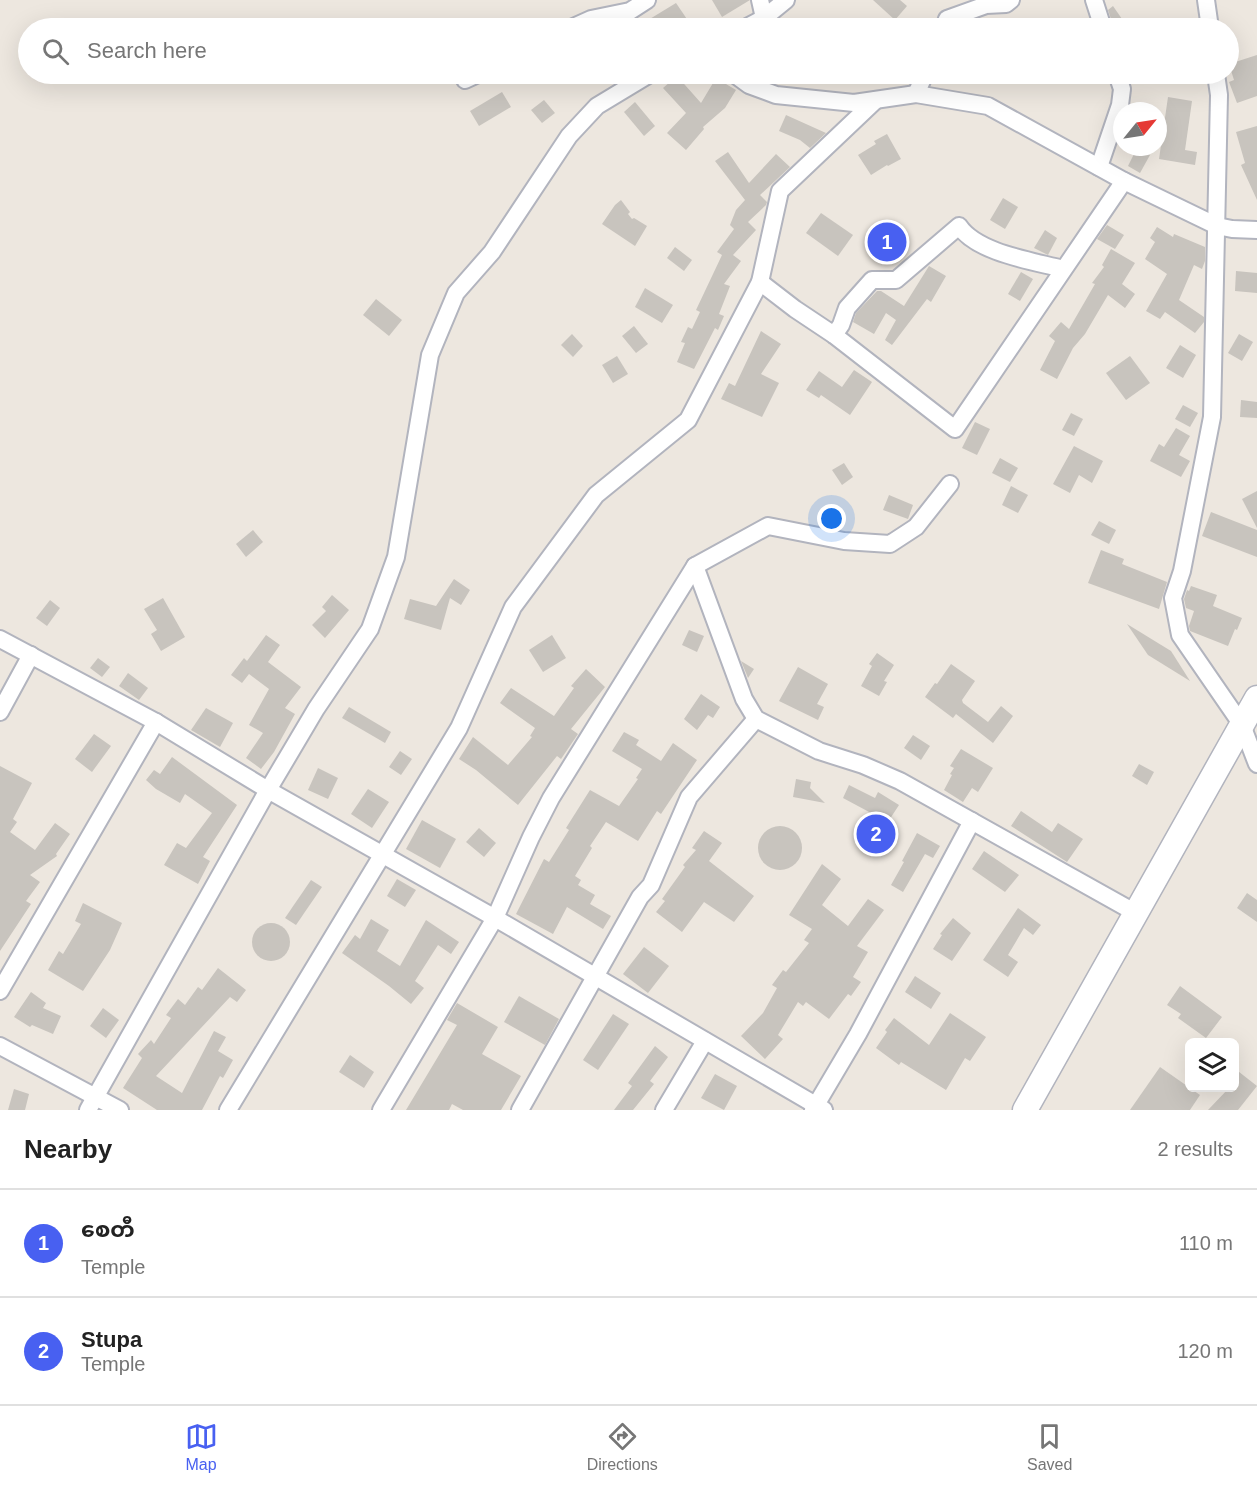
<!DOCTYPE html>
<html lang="en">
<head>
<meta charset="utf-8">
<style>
  :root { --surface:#fff; --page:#f6f6f6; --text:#222; --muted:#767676; --line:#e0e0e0; --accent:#4860f1 }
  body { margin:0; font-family:Arial,"Noto Sans Myanmar",sans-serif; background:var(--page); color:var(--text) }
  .controls { position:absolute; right:18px; bottom:18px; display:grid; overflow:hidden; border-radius:9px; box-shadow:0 6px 24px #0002 }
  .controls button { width:54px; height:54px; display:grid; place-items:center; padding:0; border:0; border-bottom:2px solid var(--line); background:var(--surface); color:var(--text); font:30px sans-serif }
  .compass { position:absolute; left:1113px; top:102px; width:54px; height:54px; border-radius:50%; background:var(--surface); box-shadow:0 6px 24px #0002; rotate:60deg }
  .you { position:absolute; left:832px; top:519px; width:21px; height:21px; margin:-15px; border:4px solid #fff; border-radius:50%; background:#1a73e8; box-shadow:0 0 0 9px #1a73e833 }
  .badge { display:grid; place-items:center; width:39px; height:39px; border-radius:50%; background:var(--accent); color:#fff; font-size:20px; font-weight:700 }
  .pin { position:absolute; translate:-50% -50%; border:3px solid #fff; box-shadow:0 2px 6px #0006 }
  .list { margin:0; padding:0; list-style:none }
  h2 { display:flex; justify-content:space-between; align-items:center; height:78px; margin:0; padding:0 24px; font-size:26px }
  h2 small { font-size:20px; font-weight:400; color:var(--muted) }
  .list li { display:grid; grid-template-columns:39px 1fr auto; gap:18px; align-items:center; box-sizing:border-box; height:108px; padding:0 24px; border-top:2px solid var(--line) }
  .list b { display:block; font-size:22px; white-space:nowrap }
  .list p { margin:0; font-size:20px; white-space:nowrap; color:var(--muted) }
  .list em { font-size:20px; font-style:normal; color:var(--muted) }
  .icon { flex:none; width:33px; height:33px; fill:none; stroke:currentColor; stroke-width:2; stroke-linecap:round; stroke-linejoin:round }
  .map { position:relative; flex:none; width:1257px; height:1110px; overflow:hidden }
  .search { position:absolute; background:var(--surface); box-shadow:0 6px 24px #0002; left:18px; right:18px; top:18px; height:66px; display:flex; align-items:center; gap:15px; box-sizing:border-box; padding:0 21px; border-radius:33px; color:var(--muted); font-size:22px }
  .sheet { height:294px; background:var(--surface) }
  nav { display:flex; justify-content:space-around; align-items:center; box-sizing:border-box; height:84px; border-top:2px solid var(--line); background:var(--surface); font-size:16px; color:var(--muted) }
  nav a { display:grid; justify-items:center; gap:3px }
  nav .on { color:var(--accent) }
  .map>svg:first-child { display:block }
</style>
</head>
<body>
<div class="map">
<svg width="1257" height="1110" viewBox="0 0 1257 1110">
  <rect width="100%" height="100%" fill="#ede7df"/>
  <!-- building -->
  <g fill="#c8c4be">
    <path d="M712,0H750L722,17Z"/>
    <path d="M873,0H900L907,6L895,20Z"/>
    <path d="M676,3L693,28H635Z"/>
    <path d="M1113,6L1122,19L1113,25L1108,10Z"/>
    <path d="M1257,55V96L1237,103L1229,82L1234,80L1229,64Z"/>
    <path d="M677,76L701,103L716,78L736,90L725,108L703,127L704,129L686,150L667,133L686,113L663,88Z"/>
    <path d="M502,92L511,107L479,126L470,111Z"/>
    <path d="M1168,97L1192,101L1185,150L1197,152L1195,165L1159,159Z"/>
    <path d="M544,100L555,113L542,123L531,110Z"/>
    <path d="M635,102L655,126L644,136L624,112Z"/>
    <path d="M786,115L826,133L810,148L800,140L779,131Z"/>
    <path d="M1257,126V200L1241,165L1245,163L1236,132Z"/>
    <path d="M887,134L901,159L888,166L887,165L871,175L858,155L876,144L874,141Z"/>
    <path d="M1137,148L1150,155L1140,173L1128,166Z"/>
    <path d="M728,152L749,183L776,154L790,167L760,195L767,202L766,205L748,222L756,230L733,255L741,261L724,284L730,286L719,314L724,316L718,330L715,328L694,369L677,362L685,343L681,342L688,327L692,329L700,312L696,310L722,255L717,252L734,229L730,225L736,210L745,200L715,161Z"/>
    <path d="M1003,198L1018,207L1005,229L990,220Z"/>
    <path d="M621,200L630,212L628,214L632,219L634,218L647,226L635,246L602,224L615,205Z"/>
    <path d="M821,213L853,235L838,256L806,233Z"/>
    <path d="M1107,225L1124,235L1115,249L1097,239Z"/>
    <path d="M1157,227L1173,237L1174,234L1205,247V261L1202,269L1194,265L1179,300L1204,317V322L1195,333L1165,312L1160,319L1146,311L1167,274L1145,259L1155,242L1150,238Z"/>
    <path d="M1045,230L1057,238L1048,255L1034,248Z"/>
    <path d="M675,247L692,260L684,271L667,258Z"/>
    <path d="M1111,249L1135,263L1122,284L1135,294L1125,308L1108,295L1085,334L1073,348L1057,379L1040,370L1055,341L1049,336L1061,322L1069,329L1095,284L1092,283L1104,267L1102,265Z"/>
    <path d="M929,266L946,276L931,302L927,299L892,345L885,340L896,320L886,313L874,334L853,322L856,313L877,291H881L904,306Z"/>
    <path d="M1236,271L1257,273V293L1235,291Z"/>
    <path d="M1021,272L1033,279L1020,301L1008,294Z"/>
    <path d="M645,288L673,305L662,323L635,307Z"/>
    <path d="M376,299L402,320L389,336L363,315Z"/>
    <path d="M634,326L648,344L636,353L622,336Z"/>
    <path d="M761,331L781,344L761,374L779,383L762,417L721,399L729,383L735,386Z"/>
    <path d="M572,334L583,346L573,357L561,345Z"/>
    <path d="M1239,334L1253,342L1242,361L1228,353Z"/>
    <path d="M1180,345L1196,355L1183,378L1166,368Z"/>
    <path d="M617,356L628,374L613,383L602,365Z"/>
    <path d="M1130,356L1150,383L1126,400L1106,373Z"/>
    <path d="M854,370L872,382L850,415L821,395L819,398L806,390L819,371L842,387Z"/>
    <path d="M1241,400L1257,402V418L1240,417Z"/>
    <path d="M1183,405L1198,413L1190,427L1175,419Z"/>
    <path d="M1071,413L1083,419L1074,436L1062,430Z"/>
    <path d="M975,422L990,429L977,455L962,448Z"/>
    <path d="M1176,428L1190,436L1179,455L1190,461L1181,477L1150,461L1159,444L1164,447Z"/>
    <path d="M1074,446L1103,461L1092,483L1079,475L1070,493L1053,484Z"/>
    <path d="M1000,458L1018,468L1010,482L992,473Z"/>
    <path d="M844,463L853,477L842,485L832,470Z"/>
    <path d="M1011,486L1028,495L1018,513L1002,505Z"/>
    <path d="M1257,491V528L1242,499Z"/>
    <path d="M889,495L913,505L908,519L883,510Z"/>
    <path d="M1211,512L1257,530V557L1202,536Z"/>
    <path d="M1099,521L1116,530L1109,544L1091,535Z"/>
    <path d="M253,530L263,542L246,557L236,544Z"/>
    <path d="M1101,550L1124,559L1122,564L1167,582L1159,609L1088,583Z"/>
    <path d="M454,579L470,590L461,605L450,598L441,630L404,619L410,599L436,606Z"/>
    <path d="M1191,586L1217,595L1213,606L1242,618L1237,630L1235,629L1228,646L1190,631L1189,626L1194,611L1186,608L1184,599L1187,590L1189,591Z"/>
    <path d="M332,595L349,610L325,638L312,625L326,611L322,607Z"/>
    <path d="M163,598L185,637L161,651L151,634L157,630L144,609Z"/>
    <path d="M50,600L60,608L47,626L36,618Z"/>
    <path d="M1127,624L1171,651L1190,681L1148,655Z"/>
    <path d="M689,630L704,636L697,652L682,645Z"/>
    <path d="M266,635L280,645L268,662L301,687L285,708L295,714L274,752L261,769L246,758L263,733L249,725L269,689L249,674L242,683L231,675L244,658L247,661Z"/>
    <path d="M552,635L566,658L543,672L529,650Z"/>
    <path d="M877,653L894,665L884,681L887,682L879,696L861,686L872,666L869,664Z"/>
    <path d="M98,658L110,667L102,677L90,668Z"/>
    <path d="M741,661L754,669L748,678Z"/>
    <path d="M951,664L975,681L962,700L963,703L988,722L1001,706L1013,716L993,743L956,714L953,718L925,697L935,683L937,684Z"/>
    <path d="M798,667L828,684L817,704L824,707L818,720L779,701Z"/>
    <path d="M586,669L605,687L571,729L578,734L561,759L557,756L518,805L476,770L459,759L473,737L508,765L532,737L530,736L535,728L500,703L511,688L554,716L574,688L571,686Z"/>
    <path d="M128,673L148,688L139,700L119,686Z"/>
    <path d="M701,694L720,707L713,718L708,715L697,730L684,719Z"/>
    <path d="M349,707L391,732L385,743L342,718Z"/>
    <path d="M206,708L233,723L220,747L191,730Z"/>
    <path d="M624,732L639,740L636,745L661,761L673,743L697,760L661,814L657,811L638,841L606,822L590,846L592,848L575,876L581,880L578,885L595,895L590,904L611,916L603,929L567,907L553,934L516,914L544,859L549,862L569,830L566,828L590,790L619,806L638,779L636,778L642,769L612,751Z"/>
    <path d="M94,734L111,746L92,772L75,759Z"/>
    <path d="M913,735L930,746L921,760L904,748Z"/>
    <path d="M961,749L993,768L978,792L972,788L963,802L944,790L952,775L950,774L954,768L950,766Z"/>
    <path d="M400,751L412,759L401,775L389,767Z"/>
    <path d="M172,757L237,805L203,857L210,861L198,884L164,865L177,843L186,848L212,813L185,794L180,803L156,789L146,780L154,770L160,774Z"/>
    <path d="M1139,764L1154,772L1147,785L1132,776Z"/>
    <path d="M0,766L32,783L13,819L17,822L10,832L35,850L55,823L70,834L56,854L57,856L30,875L40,882L26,901L31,904L0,951Z"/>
    <path d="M318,768L338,778L328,799L308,790Z"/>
    <path d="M796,779L811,782L810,788L825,803L793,797Z"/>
    <path d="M849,785L875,798L878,792L899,805L882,831L886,834L875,849L856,835L871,813L843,798Z"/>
    <path d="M368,789L389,802L372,828L351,814Z"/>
    <path d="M1021,811L1052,832L1058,823L1083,839L1067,862L1011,826Z"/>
    <path d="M422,820L456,839L440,868L406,849Z"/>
    <circle cx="780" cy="848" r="22"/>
    <path d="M479,828L496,843L484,857L466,842Z"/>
    <path d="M704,831L722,843L709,861L754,896L734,922L704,902L682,932L656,912L665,901L662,899L685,867L683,865L696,850L692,848Z"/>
    <path d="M917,833L940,846L933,858L925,854L903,892L891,885L904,862L902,861Z"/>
    <path d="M984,851L1019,875L1005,892L972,869Z"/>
    <path d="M822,864L841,879L822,905L848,926L868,899L884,910L857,946L868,952L853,977L861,982L851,996L848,994L829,1019L806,1002L803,1006L798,1002L778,1035L783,1039L765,1059L741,1036L763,1013L777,988L772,985L783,970L786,972L809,943L804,940L812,929L789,915Z"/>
    <path d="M397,879L416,890L405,907L387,896Z"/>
    <path d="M311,880L322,887L296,925L285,918Z"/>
    <path d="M1247,893L1257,900V922L1237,908Z"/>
    <path d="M83,903L122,923L110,950L83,991L48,970L59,951L63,954L81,924L75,921Z"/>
    <path d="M1018,908L1041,925L1033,935L1024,928L1008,955L1018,962L1008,977L983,960Z"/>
    <path d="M953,918L971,933L952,961L933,949L942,935L940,934Z"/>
    <path d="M371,919L389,930L377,951L400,966L426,920L459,942L451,954L438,945L415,981L424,988L411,1004L389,986L342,953L355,935L360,939Z"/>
    <circle cx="271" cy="942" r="19"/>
    <path d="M644,947L669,966L648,993L623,974Z"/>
    <path d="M218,968L246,990L237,1002L230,997L156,1076L182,1093L214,1031L226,1037L218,1051L233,1060L223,1078L220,1076L202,1110H157L123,1088L142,1058L138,1054L151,1040L154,1044L171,1018L166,1015L178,999L185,1005L198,987L202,990Z"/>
    <path d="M915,976L941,993L931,1009L905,992Z"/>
    <path d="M1180,986L1222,1017L1206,1038L1178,1018L1181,1014L1167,1005Z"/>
    <path d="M31,992L46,1003L43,1008L61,1016L53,1034L32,1025L30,1027L14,1017Z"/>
    <path d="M519,996L559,1019L545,1045L504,1022Z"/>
    <path d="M457,1003L498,1027L482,1054L521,1076L501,1110H463L452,1104L449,1110H406L457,1025L447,1020Z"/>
    <path d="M103,1008L119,1020L106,1038L90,1026Z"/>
    <path d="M950,1013L986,1037L970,1061L965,1058L946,1090L901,1062L899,1065L876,1048L887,1032L885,1030L894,1018L929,1045Z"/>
    <path d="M613,1014L629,1024L598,1070L583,1060Z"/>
    <path d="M655,1046L668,1057L650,1081L654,1084L633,1110H614L632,1086L628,1083Z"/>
    <path d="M350,1055L374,1072L364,1088L339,1072Z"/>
    <path d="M1160,1067L1200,1095L1190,1110H1130Z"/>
    <path d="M1234,1068L1257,1086L1238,1110H1208L1229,1088H1234Z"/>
    <path d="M715,1074L737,1086L724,1110L701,1098Z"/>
    <path d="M14,1089L29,1094L25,1110H8Z"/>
  </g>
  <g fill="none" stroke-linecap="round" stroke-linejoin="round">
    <!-- street casing -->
    <g stroke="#b2b4be" stroke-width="20">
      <g id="street">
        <path d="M760,0L764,18"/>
        <path d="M1094,0L1103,28"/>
        <path d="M1206,0L1210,28"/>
        <path d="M571,28L591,19L630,11L647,0"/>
        <path d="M745,28L764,18L786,0"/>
        <path d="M944,28L947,19L986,5L1006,4L1011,0"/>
        <path d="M734,74L749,85L776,95L854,103L916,94L988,106L1124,181L1217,226L1232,229L1257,230"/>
        <path d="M1216,74L1219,95L1212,417L1182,571L1173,598L1180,635L1242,725L1257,764"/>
        <path d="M465,80L478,74"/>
        <path d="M916,94L925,74"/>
        <path d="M1099,167L1120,105L1122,89L1117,74"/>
        <path d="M760,282L795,309L834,335L955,429L1124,181"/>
        <path d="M834,335L841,325L847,308L872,280H896L959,226C977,253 1033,261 1063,269"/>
        <path d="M695,566L744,699L756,719L819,751L863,765L900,781L1136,913"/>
        <path d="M0,639L156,722L268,790L495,918L824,1110"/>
        <path d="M0,712L31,655"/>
        <path d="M0,991L156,722"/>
        <path d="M0,1046L120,1110"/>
        <path d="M88,1110L268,790L316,709L370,629L396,557L430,355L456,293L492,252L569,136L597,106L650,74"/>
        <path d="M228,1110L459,728L513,607L596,495L688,420L760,282L780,191L876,100"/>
        <path d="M381,1110L495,918L531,837L551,798L695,566L768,526L844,541L890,544L916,527L950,484"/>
        <path d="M520,1110L640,897L651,885L689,797L756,719"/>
        <path d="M664,1110L705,1041"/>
        <path d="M813,1110L858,1034L972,821"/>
      </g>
    </g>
    <!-- secondary casing -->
    <g stroke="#b2b4be" stroke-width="27">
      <path id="secondary" d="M1025,1110L1257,698"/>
    </g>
    <!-- street -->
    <use href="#street" stroke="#fff" stroke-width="16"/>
    <!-- secondary -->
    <use href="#secondary" stroke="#fff" stroke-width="24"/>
  </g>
</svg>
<div class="controls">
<button><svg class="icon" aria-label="layers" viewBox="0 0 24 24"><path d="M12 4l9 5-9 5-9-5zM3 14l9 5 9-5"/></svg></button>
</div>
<svg class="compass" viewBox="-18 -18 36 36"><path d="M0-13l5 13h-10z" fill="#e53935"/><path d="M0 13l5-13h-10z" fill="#767676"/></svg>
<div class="you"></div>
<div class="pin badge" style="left:887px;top:242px">1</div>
<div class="pin badge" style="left:876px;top:834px">2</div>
<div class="search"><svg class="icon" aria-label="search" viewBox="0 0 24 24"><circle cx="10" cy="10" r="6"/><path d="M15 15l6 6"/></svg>Search here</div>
</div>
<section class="sheet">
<h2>Nearby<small>2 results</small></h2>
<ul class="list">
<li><span class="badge">1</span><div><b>စေတီ</b><p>Temple</p></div><em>110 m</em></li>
<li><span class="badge">2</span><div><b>Stupa</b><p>Temple</p></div><em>120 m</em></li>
</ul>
</section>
<nav>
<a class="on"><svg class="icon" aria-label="map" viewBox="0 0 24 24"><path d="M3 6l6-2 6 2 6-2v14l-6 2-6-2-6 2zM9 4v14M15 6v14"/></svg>Map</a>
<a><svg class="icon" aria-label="directions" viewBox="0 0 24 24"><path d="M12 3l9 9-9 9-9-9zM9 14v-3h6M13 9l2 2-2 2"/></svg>Directions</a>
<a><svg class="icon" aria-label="saved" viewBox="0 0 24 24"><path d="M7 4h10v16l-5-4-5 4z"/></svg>Saved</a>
</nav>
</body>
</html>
